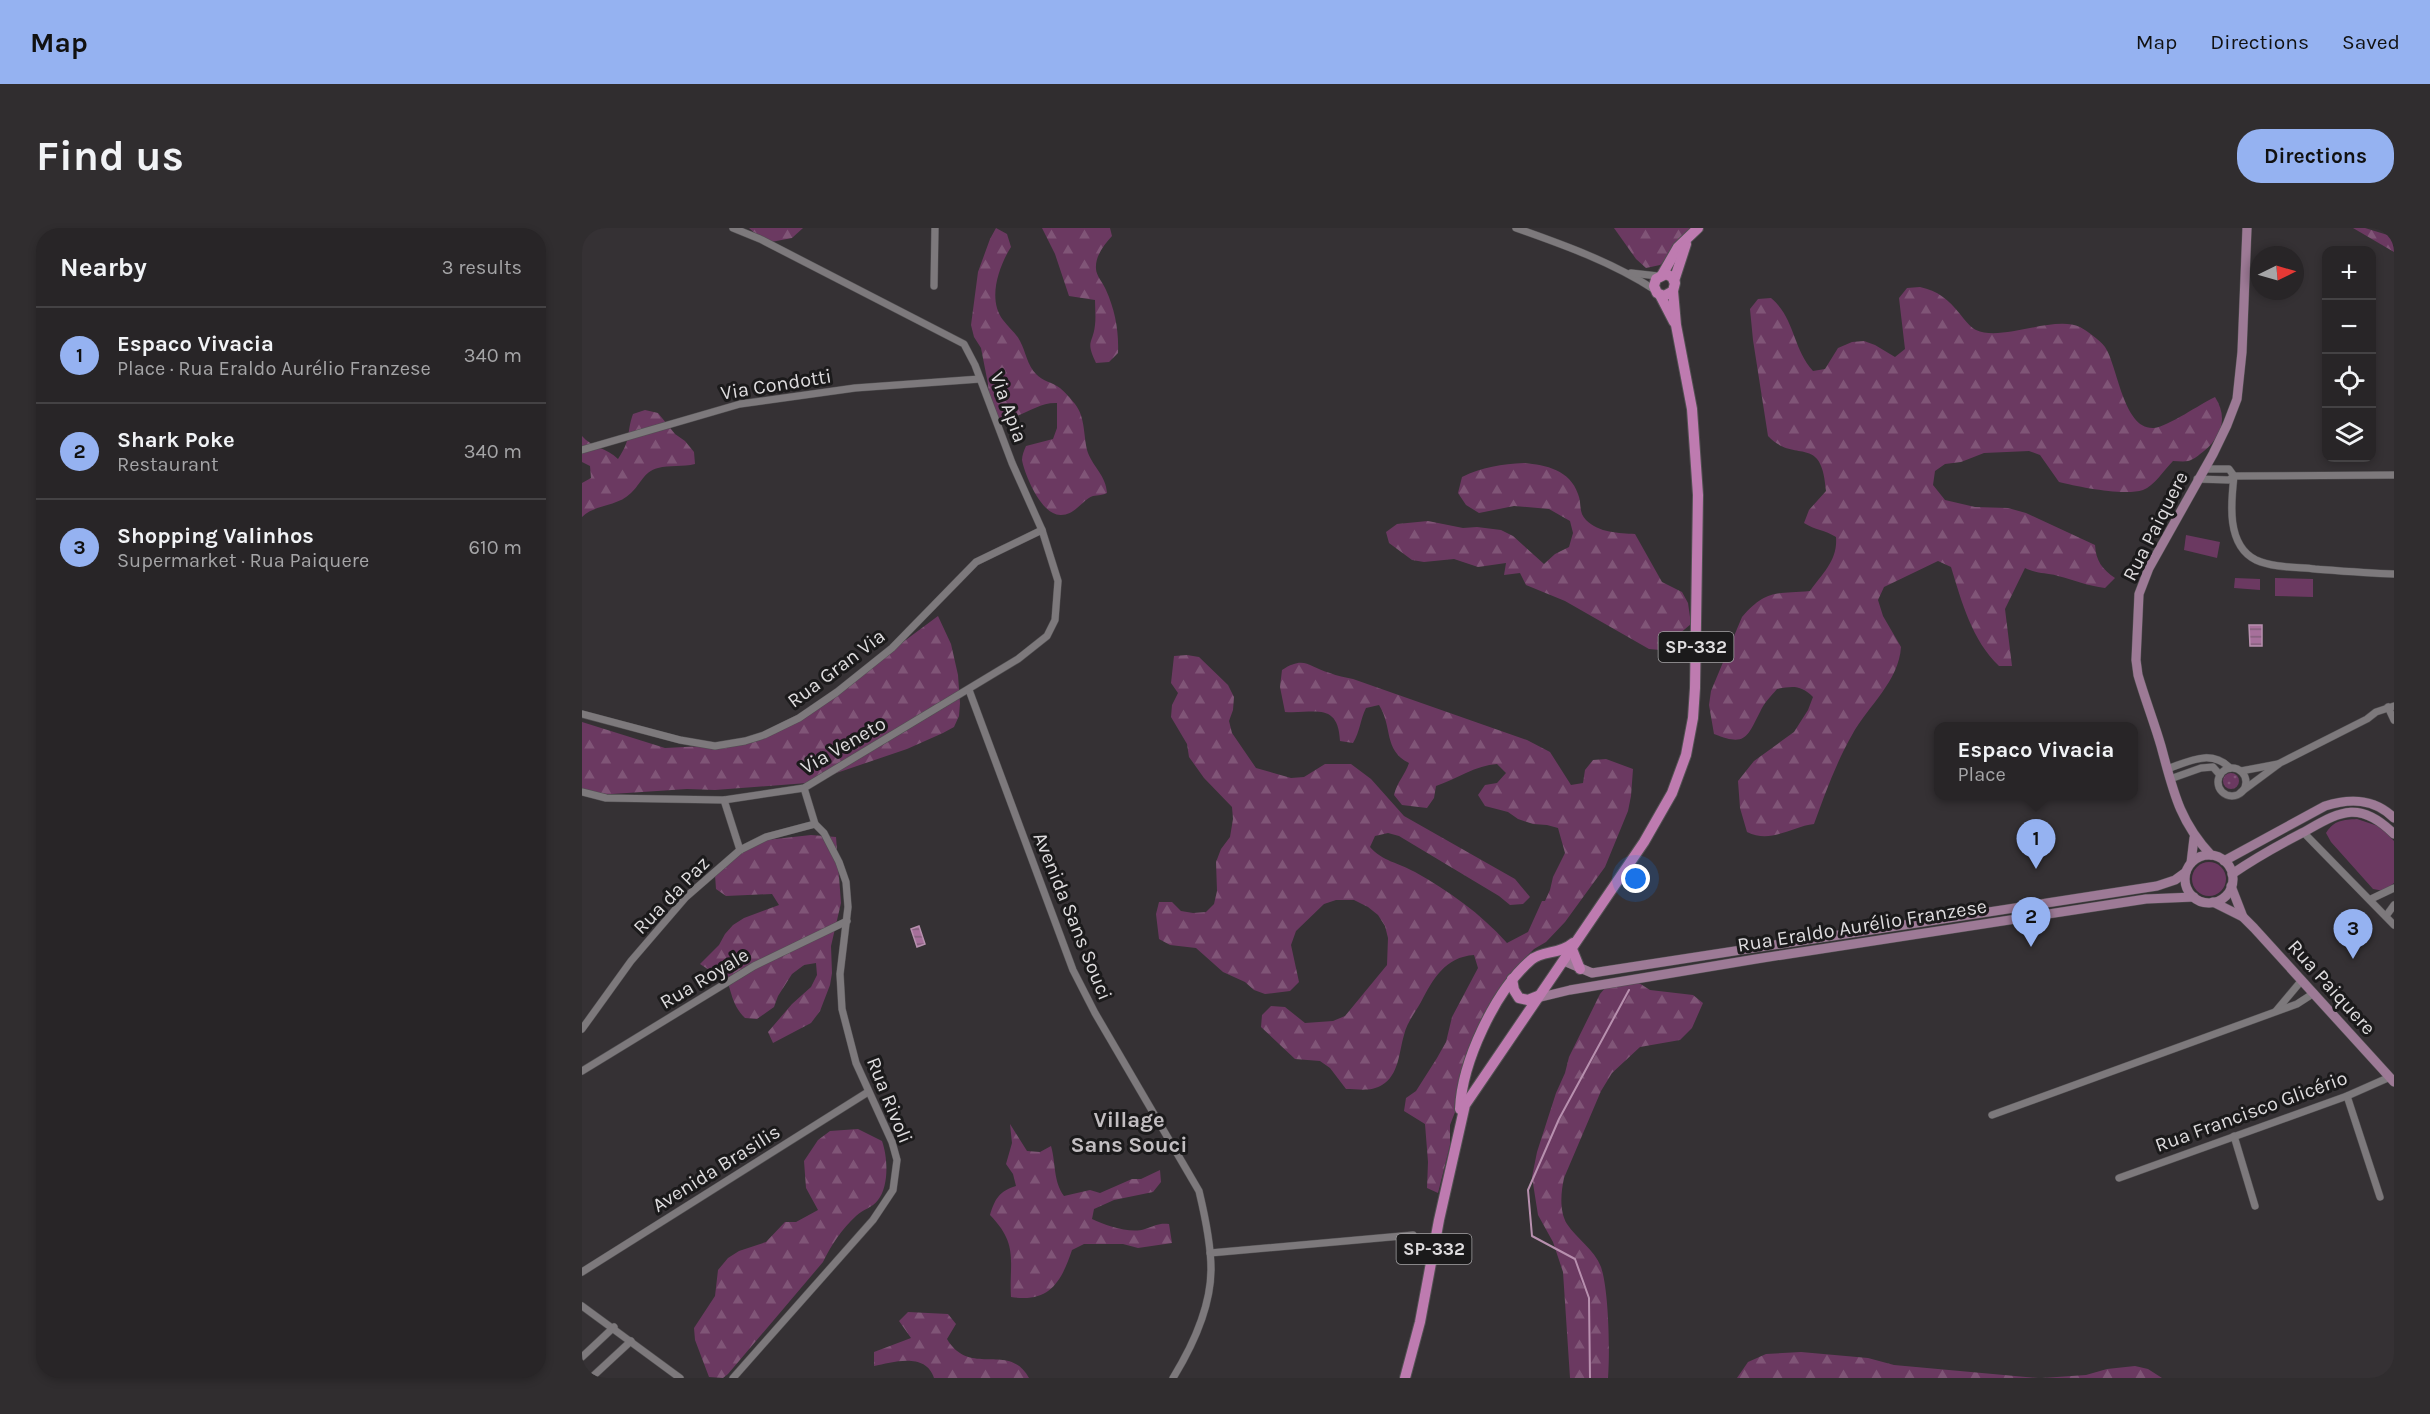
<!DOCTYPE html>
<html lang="en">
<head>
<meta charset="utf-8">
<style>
  :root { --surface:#282527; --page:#302d2f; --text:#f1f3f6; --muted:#a5a5a7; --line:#444244; --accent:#95b2f1 }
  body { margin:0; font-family:Karla,sans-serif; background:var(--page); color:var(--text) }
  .controls { position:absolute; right:18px; top:18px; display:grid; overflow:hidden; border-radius:12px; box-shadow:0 3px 9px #0003 }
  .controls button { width:54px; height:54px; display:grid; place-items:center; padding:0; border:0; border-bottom:2px solid var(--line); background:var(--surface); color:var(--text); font:30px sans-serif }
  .compass { position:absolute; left:1668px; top:18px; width:54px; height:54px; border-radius:50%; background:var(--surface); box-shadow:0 3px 9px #0003; rotate:85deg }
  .you { position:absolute; left:1054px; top:651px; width:21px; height:21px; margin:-15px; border:4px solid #fff; border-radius:50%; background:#1a73e8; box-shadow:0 0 0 9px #1a73e833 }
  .badge { display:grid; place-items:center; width:39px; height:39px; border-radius:50%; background:var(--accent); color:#111; font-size:20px; font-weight:700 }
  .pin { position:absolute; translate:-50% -50px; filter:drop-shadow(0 2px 3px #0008) }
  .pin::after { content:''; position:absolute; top:32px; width:21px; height:18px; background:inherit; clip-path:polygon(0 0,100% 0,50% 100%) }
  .popup { position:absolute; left:1352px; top:494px; width:204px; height:78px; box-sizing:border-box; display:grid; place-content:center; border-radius:12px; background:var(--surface); filter:drop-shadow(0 2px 4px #0005); font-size:20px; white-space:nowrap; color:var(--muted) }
  .popup b { font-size:22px; color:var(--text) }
  .popup::after { content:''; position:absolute; left:50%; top:100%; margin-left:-12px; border:12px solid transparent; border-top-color:var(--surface) }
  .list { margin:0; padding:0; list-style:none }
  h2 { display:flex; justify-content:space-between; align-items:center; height:78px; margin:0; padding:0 24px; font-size:26px }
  h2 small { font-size:20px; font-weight:400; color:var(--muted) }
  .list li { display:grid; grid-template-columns:39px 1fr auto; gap:18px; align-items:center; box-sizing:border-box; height:96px; padding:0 24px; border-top:2px solid var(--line) }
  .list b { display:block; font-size:22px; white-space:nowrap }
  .list p { margin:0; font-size:20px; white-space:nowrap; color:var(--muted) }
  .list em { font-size:20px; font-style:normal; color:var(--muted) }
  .icon { flex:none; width:33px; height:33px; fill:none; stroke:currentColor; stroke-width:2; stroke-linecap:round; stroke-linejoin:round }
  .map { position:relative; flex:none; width:1812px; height:1150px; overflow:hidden; border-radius:24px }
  header { display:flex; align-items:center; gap:36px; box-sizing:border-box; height:84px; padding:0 30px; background:var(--accent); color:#111 }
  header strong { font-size:28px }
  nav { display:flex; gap:33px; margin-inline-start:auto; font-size:21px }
  .intro { display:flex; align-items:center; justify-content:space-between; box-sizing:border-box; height:144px; padding:0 36px }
  h1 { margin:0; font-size:42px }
  .button { padding:15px 27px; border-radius:24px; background:var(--accent); color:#111; font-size:21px; font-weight:700 }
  main { display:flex; gap:36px; padding:0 36px }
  aside { flex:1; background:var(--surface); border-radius:24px; box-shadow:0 3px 9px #0003 }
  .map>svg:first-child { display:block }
</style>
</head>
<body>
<header>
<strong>Map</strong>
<nav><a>Map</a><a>Directions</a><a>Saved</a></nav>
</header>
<div class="intro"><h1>Find us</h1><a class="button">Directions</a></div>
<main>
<aside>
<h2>Nearby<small>3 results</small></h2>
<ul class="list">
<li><span class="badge">1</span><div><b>Espaco Vivacia</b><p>Place · Rua Eraldo Aurélio Franzese</p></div><em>340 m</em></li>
<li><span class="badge">2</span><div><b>Shark Poke</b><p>Restaurant</p></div><em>340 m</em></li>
<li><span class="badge">3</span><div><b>Shopping Valinhos</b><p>Supermarket · Rua Paiquere</p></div><em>610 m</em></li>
</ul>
</aside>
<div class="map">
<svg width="1812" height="1150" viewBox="0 0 1812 1150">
  <defs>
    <pattern id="forest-firs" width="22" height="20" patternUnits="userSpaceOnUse" patternTransform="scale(1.5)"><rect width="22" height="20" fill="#6b3961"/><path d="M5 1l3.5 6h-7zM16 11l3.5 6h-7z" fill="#805577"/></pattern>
    <pattern id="garden-dots" width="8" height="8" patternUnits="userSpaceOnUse" patternTransform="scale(1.5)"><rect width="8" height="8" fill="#6b3961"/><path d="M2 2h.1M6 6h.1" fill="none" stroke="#805577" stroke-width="1.8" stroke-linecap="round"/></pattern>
    <pattern id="water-rules" width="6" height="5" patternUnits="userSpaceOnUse" patternTransform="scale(1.5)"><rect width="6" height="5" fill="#a7709b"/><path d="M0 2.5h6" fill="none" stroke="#84607c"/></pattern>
  </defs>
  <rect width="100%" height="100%" fill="#353134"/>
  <!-- grass -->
  <g fill="#6b3961">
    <path d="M1604,307L1638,314L1635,330L1602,322Z"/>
    <path d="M1653,350L1678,351V362L1652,360Z"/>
    <path d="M1693,350L1731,351V369L1693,368Z"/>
    <path d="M1775,591L1799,599L1812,613V655L1802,663L1791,661L1749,614L1744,605C1752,592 1761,592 1775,591Z"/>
    <circle cx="1627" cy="651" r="17"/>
  </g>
  <!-- forest -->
  <g fill="url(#forest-firs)">
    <path d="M167,0H221L210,10L184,15Z"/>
    <path d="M414,0L425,6L429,19C417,38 405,71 421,92C426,99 434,105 438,113C444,124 445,137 454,146C460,153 470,154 478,160C483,164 489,171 493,176C504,190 501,209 506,225C512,240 524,248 525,265C521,267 516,267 511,268C500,272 493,287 479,287C460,288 443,248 440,232C440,227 442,223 444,218L471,211L475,200V175C455,174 441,190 417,192L408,183L406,156L399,120L392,109L389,97L396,44L408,11Z"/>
    <path d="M460,0H528L530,8C522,17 513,28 514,41C514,47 521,55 524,62C533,82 537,103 536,125L527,134L514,135C503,112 511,116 513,97C514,89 513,80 513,72L487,68L473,26Z"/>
    <path d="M1032,0H1122L1078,37L1064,40L1054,31Z"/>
    <path d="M1771,0H1783L1812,9V24Z"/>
    <path d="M1338,59C1356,63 1366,71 1378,86C1382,91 1388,99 1394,102C1420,114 1471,87 1498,99C1505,103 1518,112 1523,119C1536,138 1541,202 1572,200C1587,198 1618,176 1633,169C1646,189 1640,208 1622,223C1617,227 1611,232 1606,233C1601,234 1596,233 1591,233C1582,242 1572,258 1561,262C1542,268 1497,259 1477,254L1458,227L1447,223L1402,225L1379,234L1363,236L1353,243L1351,257L1363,272L1393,279L1426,280L1444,285L1513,317C1514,333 1520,341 1533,350L1523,360C1506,358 1492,352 1476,348C1462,344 1458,347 1443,340L1423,381L1430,438H1417C1390,412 1380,375 1369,339L1356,333L1302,359L1296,372L1301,388L1319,419C1317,453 1286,478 1270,507C1254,535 1243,566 1232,596C1208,599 1189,616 1165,604L1158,580L1156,553L1172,533L1212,504L1226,482L1231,469C1219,457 1211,458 1195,461C1189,468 1182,475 1178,484C1165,509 1164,519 1132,506L1127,477L1129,463L1160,389C1184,361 1194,366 1228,363C1241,345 1256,332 1254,309C1243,302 1233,302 1222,295L1227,282L1244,263C1240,204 1213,237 1186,208L1171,112L1168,81L1176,71L1189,70C1213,90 1210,119 1231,143L1243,141L1256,120L1270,114L1282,113L1293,117L1313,129L1323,121L1317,70L1325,60Z"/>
    <path d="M63,182L76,185L93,206L103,213L112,224L113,236C101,239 87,237 76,240C61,244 59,256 49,265C35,279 13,276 0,289V255L9,250L8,238L0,234V208C9,219 25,220 36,231C50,210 44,206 51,186Z"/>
    <path d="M942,235C964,237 988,242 996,266C1000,275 996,284 1004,292C1017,305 1037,305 1053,306L1080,354L1100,364L1106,375L1109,396L1078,422L1067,421L983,373L944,357L938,345L922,347L924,335L896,339L872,331L842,334L830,332L807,315L804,304L815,296L846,293L881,300L895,299L919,302L931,308L962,336L973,326L987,319L991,305L988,293L967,281L932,278L897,285L884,277L876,265L880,249C900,239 920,236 942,235Z"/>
    <path d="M356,388L369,416L376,447L378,475L377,488L372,499L361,505L325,521L225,555L133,562L105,561L0,568V494L83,520L161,516L198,499L286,440Z"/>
    <path d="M605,427L617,429L646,457L652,469L651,482L647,493L650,505L674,540L709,550L722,549L743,536H769L789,551L822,588L933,651L948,669L941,676L928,677L917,668L817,608L806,605L793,608L788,619C800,633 817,635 833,644C867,663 898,685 925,715L946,704L960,673H963L968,662L971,649L983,625L976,600L965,597L951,596L936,591L926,584L903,578L896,567L903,557L915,555L924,545L915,536C894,537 875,551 854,558L852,570L845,580L820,577L812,567C815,554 823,547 827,535C801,522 811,499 797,477L784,480C778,492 778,504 771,515L758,513C756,473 732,486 703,484L698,459L700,442C723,427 726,439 748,445C755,448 763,449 771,451L945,512L968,524L989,557L1001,555L1003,542L1011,532L1024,531L1051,541L1049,568L1046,583L1023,639L983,694L964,714L952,721L942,731L918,769L868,897V917L856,965L845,960L846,934L843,896L822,883L824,870L834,863L855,830L864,814L870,789L896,740L892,727C863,729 851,751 839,774C833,785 825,794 822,807C817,824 817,847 800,857C789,864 776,861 764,861L748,840L738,833L713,831L679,799L680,787L689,778L703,779L723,795L751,793L763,788L805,737L806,710L803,698L796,687L786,679L772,672H754L742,676L714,703L709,717L717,754L708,763L683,766L672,762L663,754L641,744L614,720L588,717L577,711L574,686L577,674H590L599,683L611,685L624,684L632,676L635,663L634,634L639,621L648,609L651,591L650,579L622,550L607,529L605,516L589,489L590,477L596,465L589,455L592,428Z"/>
    <path d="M229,607L254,609L259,675L249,718L250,745L248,757L238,783L229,795L191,815L186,804L210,776L229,759L235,747L234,735L222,737L210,746L196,768L192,779L175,791L163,790C148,775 151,763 142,747L130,744L118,736L137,717L143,706L151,697L162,690L197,677L190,666L144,668L134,661L133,647L149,628L184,612Z"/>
    <path d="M1030,752L1057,755L1068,762L1111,767L1121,775L1110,800L1098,812L1058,819L1030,845L1019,863L982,950C979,964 977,983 985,996C995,1011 1012,1021 1019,1039C1027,1063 1028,1124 1026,1150H988L981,1044L971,1014L956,987L950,949L955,924L974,865L983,845L987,829L1018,766Z"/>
    <path d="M428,896L445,923L458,924L469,918C474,935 471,953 482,968L508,962L518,965L550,951H559L578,942L579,954L571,964L532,972L512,981L510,991C524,998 549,1006 563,1001C573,998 576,995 587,996L590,1015L556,1020L541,1016H502L490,1022C479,1054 468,1075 429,1069C427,1032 437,1017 408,987C413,971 417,963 434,958L431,946L424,936L430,915Z"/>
    <path d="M276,901L300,913C306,930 307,958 296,972C290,980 281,981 274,988C260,1001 249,1017 241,1034L146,1146L141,1150L127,1149L113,1112L112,1100L133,1068L136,1042L146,1030L157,1023L184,1014L203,994H214L236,982L224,960L222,933L236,912L248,903Z"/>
    <path d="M326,1084L366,1086L374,1096L365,1111C388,1150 427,1113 447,1150H352C344,1124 311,1134 292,1138V1124L329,1110L317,1093Z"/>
    <path d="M1219,1124L1286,1130L1312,1137L1456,1150H1155L1166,1134L1184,1126Z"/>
    <path d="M1553,1138L1566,1141L1580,1150H1460L1504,1147L1525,1141Z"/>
  </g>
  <!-- garden -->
  <circle fill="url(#garden-dots)" cx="1649" cy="553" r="8"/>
  <!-- water -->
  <g fill="url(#water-rules)" stroke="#b890af" stroke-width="1.5">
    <path d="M1667,397H1680V418H1668Z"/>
    <path d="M337,698L343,716L335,719L329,701Z"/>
  </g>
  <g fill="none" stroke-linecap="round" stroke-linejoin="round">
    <!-- stream -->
    <path stroke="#b890af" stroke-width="2" d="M1008,1150L1007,1070L993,1031L950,1008L946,962L977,891L1047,762"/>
    <!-- street casing -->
    <g stroke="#525052" stroke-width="8">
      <g id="street">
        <path d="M934,0C982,17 1030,34 1073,62"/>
        <path d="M1049,45L1076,48"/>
        <path d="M352,58L353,0"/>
        <path d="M0,222L158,176L273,160L398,151"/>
        <path d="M1622,241H1647L1652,248"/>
        <path d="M1652,248C1649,274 1644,317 1674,332C1692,340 1715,339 1733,341C1760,343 1786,345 1812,346"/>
        <path d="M1615,251L1647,252L1652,248L1812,247"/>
        <path d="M387,462L491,742L513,785L617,963C623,988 629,1015 629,1041C629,1078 610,1119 591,1150"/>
        <path d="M1806,479L1812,492"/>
        <path d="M0,486L98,512L133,518L163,513L182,507L217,490L255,464L310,420L394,334L460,302"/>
        <circle cx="1650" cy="554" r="14"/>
        <path d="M1585,541C1608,533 1629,521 1648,540"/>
        <path d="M1659,543L1696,536"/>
        <path d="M1588,551L1619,540L1631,539L1638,547"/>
        <path d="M0,564L24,570L142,572L222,560L436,431L465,408L473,392L476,353L460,302L430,235L393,137L382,116L178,11L151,0"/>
        <path d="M1659,564L1698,535L1785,491L1794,484L1812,478"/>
        <path d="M142,572L158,622"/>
        <path d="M1721,604L1812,697"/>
        <path d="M1789,671L1812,660"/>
        <path d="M1804,688L1812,677"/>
        <path d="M1694,783L1720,752"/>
        <path d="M0,801L49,733L104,669L158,622L184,609L233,596"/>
        <path d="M0,843L172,738L265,693"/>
        <path d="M1765,868L1798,969"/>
        <path d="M1410,887L1715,776L1732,765"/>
        <path d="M1652,908L1673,978"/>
        <path d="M1537,950L1765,868L1808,849"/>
        <path d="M628,1025L831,1007"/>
        <path d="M0,1044L286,864"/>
        <path d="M0,1078L98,1150"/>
        <path d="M0,1129L32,1099"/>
        <path d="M9,1150L49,1113"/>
        <path d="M151,1150L291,992L311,962L315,932L310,914L274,835L260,781L258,746L266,679L264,654L257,634L242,605L233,596L222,560"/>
      </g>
    </g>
    <!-- secondary casing -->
    <g stroke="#525052" stroke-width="10">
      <g id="secondary">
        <path d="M1629,627C1597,593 1591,562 1579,518C1572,494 1563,471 1556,447L1554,432L1557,366L1567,340L1631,226L1645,197L1655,171L1660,124L1665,0"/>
        <circle cx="1627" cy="651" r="24"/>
        <path d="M1642,633L1743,578C1768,570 1792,570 1812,590"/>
        <path d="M1609,635L1612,610"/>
        <path d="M1650,646C1672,631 1695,618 1718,606C1755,586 1775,569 1812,606"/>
        <path d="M1649,658L1661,689"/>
        <path d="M1631,674L1661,689L1672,700L1812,854"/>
        <path d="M982,733L1010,745L1575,658L1593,652L1604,644"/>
        <path d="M955,770L988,762L1174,731L1564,671L1612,669"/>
      </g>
    </g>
    <!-- primary casing -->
    <g stroke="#525052" stroke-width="12">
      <g id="primary">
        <path d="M1080,47L1096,19L1116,0"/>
        <path d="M1092,53L1104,16"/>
        <path d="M1078,67L1092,94"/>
        <path d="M990,721L998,741"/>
        <path d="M930,751L932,762L937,770L946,772L956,768"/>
        <path d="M878,881C880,834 913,763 949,732C961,722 977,727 991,715"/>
        <path d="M823,1150L838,1094L857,992L883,877L1062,614L1090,565L1104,527L1111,490L1113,460L1116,267L1110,181L1094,97L1091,63L1093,55L1090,49L1084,46L1074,51L1072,58L1075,65L1082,68L1091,63"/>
      </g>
    </g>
    <!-- street -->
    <use href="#street" stroke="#7d797c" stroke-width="7"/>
    <!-- secondary -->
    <use href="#secondary" stroke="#9d7a96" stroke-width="9"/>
    <!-- primary -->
    <use href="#primary" stroke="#be7bb0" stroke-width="10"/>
  </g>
  <g text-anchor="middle" stroke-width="6" stroke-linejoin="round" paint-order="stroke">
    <!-- shield labels -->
    <g fill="#1b1a1b" stroke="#a4a2a4" stroke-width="1.5">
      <rect x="1076.5" y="404" width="75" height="30" rx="4.5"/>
      <rect x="814.5" y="1006" width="75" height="30" rx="4.5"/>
    </g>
    <g font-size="18" font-weight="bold" fill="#dedcde">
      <text x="1114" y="425">SP-332</text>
      <text x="852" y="1027">SP-332</text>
    </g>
    <!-- street labels -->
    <g font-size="20" fill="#dedcde" stroke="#1b1a1b">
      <text transform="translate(194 156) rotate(-9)" y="7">Via Condotti</text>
      <text transform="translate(427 179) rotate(70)" y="7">Via Apia</text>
      <text transform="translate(1573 298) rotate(-63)" y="7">Rua Paiquere</text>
      <text transform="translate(254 440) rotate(-37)" y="7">Rua Gran Via</text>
      <text transform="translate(261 517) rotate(-30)" y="7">Via Veneto</text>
      <text transform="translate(89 667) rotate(-46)" y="7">Rua da Paz</text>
      <text transform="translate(491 688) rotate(68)" y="7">Avenida Sans Souci</text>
      <text transform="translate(1280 697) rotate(-9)" y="7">Rua Eraldo Aurélio Franzese</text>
      <text transform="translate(122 750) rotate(-31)" y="7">Rua Royale</text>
      <text transform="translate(1750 759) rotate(48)" y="7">Rua Paiquere</text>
      <text transform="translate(308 872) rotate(68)" y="7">Rua Rivoli</text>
      <text transform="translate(1669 883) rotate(-20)" y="7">Rua Francisco Glicério</text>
      <text transform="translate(134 940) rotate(-32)" y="7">Avenida Brasilis</text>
    </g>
    <!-- quarter labels -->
    <g font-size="22" font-weight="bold" fill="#c2bec1" stroke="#1b1a1b">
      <text x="547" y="899">Village<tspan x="547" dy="25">Sans Souci</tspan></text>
    </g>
  </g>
</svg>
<div class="controls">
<button>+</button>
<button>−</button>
<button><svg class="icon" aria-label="locate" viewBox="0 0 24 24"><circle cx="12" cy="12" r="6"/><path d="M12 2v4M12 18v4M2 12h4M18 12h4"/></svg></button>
<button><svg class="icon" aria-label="layers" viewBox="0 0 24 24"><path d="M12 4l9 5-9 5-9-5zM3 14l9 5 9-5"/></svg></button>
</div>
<svg class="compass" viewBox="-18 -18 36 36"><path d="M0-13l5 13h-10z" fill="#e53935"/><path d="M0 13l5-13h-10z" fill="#a5a5a7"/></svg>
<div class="you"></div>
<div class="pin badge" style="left:1454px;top:641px">1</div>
<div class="popup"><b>Espaco Vivacia</b>Place</div>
<div class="pin badge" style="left:1449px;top:719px">2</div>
<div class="pin badge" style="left:1771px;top:731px">3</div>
</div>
</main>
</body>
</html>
